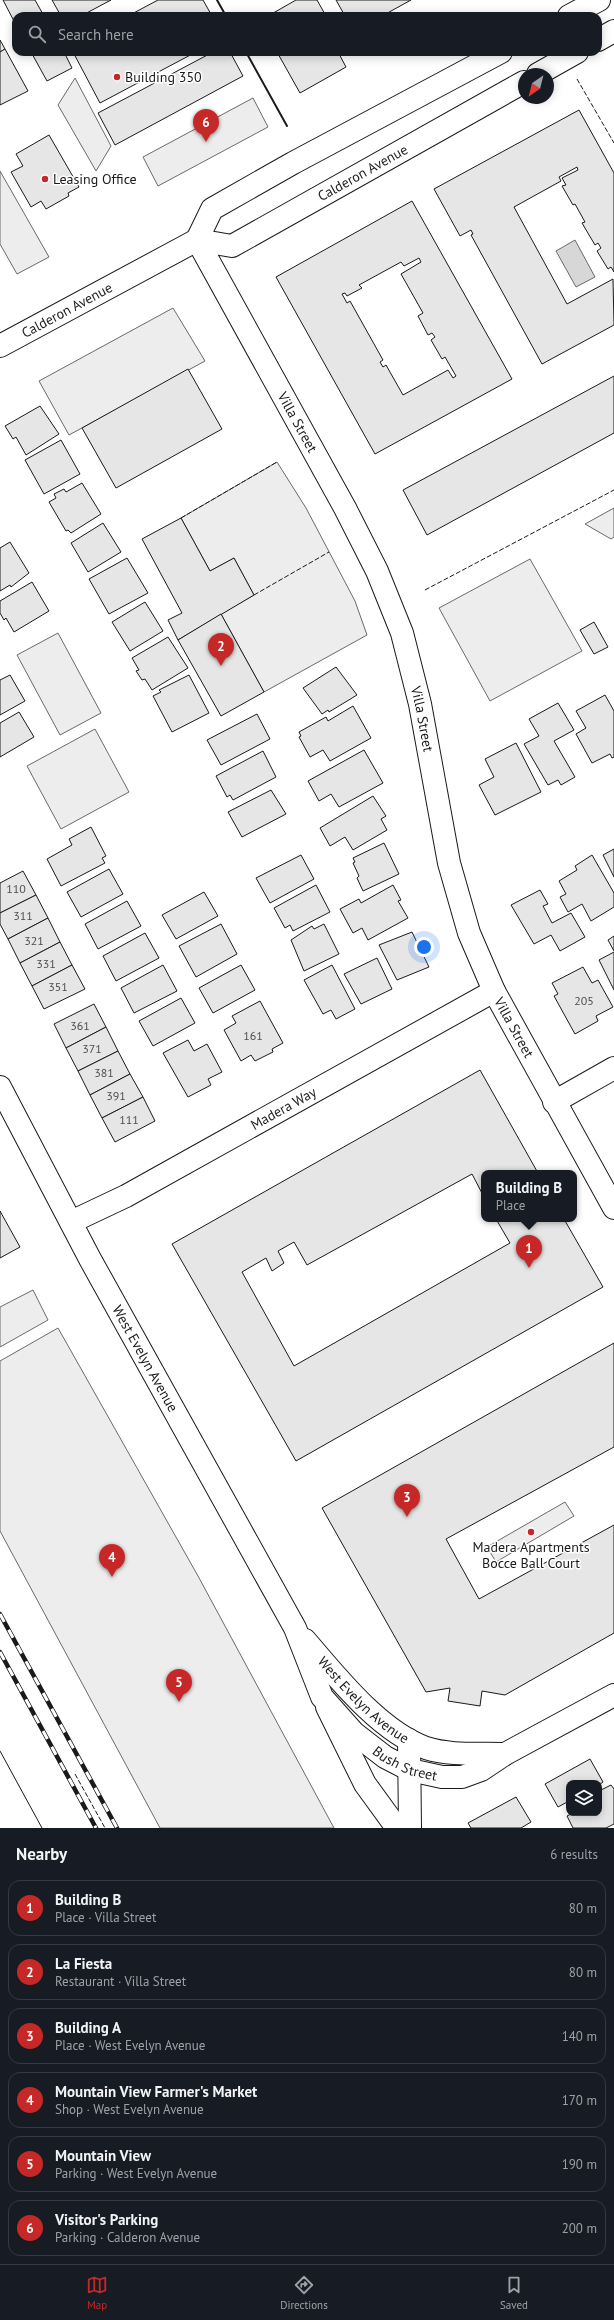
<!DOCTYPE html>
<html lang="en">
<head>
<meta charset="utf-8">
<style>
  :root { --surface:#171b24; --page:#20242c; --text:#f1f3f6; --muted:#9ea1a6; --line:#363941; --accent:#c62828 }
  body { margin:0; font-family:"PT Sans",sans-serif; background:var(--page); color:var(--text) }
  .controls { position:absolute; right:12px; bottom:12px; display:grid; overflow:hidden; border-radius:8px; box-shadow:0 2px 10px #0003 }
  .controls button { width:36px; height:36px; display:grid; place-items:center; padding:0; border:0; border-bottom:1px solid var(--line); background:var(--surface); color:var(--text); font:20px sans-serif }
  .compass { position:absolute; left:518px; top:68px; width:36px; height:36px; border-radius:50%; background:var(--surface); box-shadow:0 2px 10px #0003; rotate:215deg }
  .you { position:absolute; left:424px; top:947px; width:14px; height:14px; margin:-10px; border:3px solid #fff; border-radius:50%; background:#1a73e8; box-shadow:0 0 0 6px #1a73e833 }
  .badge { display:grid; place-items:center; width:26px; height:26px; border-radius:50%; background:var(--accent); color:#fff; font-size:13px; font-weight:700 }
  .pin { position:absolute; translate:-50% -33px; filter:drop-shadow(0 1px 2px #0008) }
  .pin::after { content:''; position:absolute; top:21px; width:14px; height:12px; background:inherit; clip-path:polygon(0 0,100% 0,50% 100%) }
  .popup { position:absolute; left:481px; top:1170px; width:96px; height:52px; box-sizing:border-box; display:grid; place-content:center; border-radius:8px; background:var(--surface); filter:drop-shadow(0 1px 3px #0005); font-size:13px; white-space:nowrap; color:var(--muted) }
  .popup b { font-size:15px; color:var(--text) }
  .popup::after { content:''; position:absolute; left:50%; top:100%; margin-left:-8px; border:8px solid transparent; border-top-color:var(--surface) }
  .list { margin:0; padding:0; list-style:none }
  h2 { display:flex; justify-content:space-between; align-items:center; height:52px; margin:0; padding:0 16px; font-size:17px }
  h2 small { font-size:13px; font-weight:400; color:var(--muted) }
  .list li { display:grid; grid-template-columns:26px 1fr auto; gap:12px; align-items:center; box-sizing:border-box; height:56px; margin:0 8px 8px; padding:0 8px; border:1px solid var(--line); border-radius:12px }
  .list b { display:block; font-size:15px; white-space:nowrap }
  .list p { margin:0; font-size:13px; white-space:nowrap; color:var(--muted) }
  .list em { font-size:13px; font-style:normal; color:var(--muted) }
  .icon { flex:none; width:22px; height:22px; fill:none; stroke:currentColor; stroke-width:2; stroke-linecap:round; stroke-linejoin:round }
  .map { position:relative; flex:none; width:614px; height:1828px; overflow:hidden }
  .search { position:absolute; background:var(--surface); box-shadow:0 2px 10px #0003; left:12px; right:12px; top:12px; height:44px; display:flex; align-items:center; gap:10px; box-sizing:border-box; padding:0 14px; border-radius:12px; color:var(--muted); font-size:15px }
  .sheet { height:436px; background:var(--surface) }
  nav { display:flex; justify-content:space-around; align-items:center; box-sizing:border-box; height:56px; border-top:1px solid var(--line); background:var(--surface); font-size:11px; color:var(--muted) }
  nav a { display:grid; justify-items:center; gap:2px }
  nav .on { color:var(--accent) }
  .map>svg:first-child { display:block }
</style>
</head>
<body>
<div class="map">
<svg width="614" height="1828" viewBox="0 0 614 1828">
  <rect width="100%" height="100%" fill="#fff"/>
  <!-- built -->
  <g fill="#ededed" stroke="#6a6a6a">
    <path d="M75,78L111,146L96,171L58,105Z"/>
    <path d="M253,98L268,127L158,186L143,157Z"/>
    <path d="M0,171L49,257L17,274L0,244Z"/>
    <path d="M173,308L205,361L69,435L39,381Z"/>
    <path d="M277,462L306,508L355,601L367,635L264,692L221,614L254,595L234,558L210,571L181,518Z"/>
    <path d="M614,508V537L611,539L585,524Z"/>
    <path d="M530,559L582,651L490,701L439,608Z"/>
    <path d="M58,633L101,713L60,735L17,655Z"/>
    <path d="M95,729L129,792L61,829L27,766Z"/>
    <path d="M33,1290L48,1320L0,1347V1307Z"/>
    <path d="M58,1328L198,1576L334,1828H160L0,1531V1361Z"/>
    <path d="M565,1502L574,1516L496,1562L487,1547Z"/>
  </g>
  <!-- water -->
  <path fill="#d7d7d7" stroke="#6a6a6a" d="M575,240L595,277L576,287L556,251Z"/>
  <!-- building -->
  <g fill="#e6e6e6" stroke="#1a1a1a" fill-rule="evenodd">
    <path d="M3,0H35L44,16H16V25Z"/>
    <path d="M52,0H111L81,16H61Z"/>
    <path d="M158,0H203L212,16H128Z"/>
    <path d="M296,0H317L326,16H268Z"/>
    <path d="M336,0H411L382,16H345Z"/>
    <path d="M0,40L5,49L0,52Z"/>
    <path d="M5,49L28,91L0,105V52Z"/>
    <path d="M31,52H64L72,68L47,81Z"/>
    <path d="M73,52H196L100,103Z"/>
    <path d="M213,52H230L243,76L115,145L98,113Z"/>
    <path d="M277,52H338L346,67L300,93Z"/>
    <path d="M579,110L614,173V272L611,267L608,269L597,251L601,248L598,243L595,245L582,223L585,222L575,204L573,205L562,186L566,185L562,178L578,170L577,167L559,177L561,181L514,207L567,304L613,279L614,325L542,364L471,235L473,234L471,230L460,236L434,189Z"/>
    <path d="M49,135L79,187L68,193L69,196L46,209L41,201L31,207L11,172L23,166L16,154Z"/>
    <path d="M412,201L512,379L375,454L276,277ZM419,258L421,262L401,274L423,313L418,316L428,335L432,333L435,337L431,340L442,359L445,357L456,376L453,378L448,370L403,395L386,365L383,367L380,362L383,360L350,301L347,303L342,294L345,293L347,296L362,288L359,285L401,262L404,266Z"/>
    <path d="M188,369L222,429L116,488L82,428Z"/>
    <path d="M614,376V433L427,535L403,490Z"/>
    <path d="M40,406L59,434L26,455L16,437L13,439L5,426Z"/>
    <path d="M61,440L80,474L44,494L25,460Z"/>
    <path d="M82,483L101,514L71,533L68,530L66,531L49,502L56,498L54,494L64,489L66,492Z"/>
    <path d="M181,518L210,571L234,558L254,595L178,640L168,620L182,613L142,539Z"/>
    <path d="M103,523L121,552L88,572L71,543Z"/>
    <path d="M10,542L29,573L11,587L10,585L0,591V548Z"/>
    <path d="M127,558L148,593L109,614L89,579Z"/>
    <path d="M32,582L49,611L14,632L6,618L4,620L0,613V601Z"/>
    <path d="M145,602L163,631L130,651L112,622Z"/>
    <path d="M221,614L264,692L221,716L178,640Z"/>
    <path d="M594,622L608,647L594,654L580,630Z"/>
    <path d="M168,637L188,668L152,690L145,679L142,680L136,671L139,670L132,658Z"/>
    <path d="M336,667L357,695L329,712L328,710L322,714L303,688Z"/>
    <path d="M10,675L25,701L0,715V680Z"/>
    <path d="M189,675L209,713L172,732L153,696L161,692L159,690Z"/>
    <path d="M605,695L614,711V757L612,758L610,754L592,763L576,734L586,728L576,711Z"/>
    <path d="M558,703L574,730L554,741L575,777L561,785L558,780L548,785L524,744L539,736L529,719Z"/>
    <path d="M353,706L371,738L330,761L323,750L310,757L299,737L301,736L299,732L326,717L328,721Z"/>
    <path d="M19,712L34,737L0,757V723Z"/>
    <path d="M257,714L270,739L221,765L207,740Z"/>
    <path d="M516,743L541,792L495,815L479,785L494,777L485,759Z"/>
    <path d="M364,750L383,783L339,807L331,794L319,801L308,781Z"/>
    <path d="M263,751L276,777L233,800L230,795L227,797L216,776Z"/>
    <path d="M271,790L286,814L242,837L228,812Z"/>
    <path d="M373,796L386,816L381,819L387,830L353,850L345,837L330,846L320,828Z"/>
    <path d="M91,827L106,856L102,858L105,863L61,886L47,859L72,845L69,839Z"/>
    <path d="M384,843L399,874L363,891L357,878L359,876L353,863L355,862L353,858Z"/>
    <path d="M614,849V877L603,855Z"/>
    <path d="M301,855L314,879L270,903L256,878Z"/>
    <path d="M592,855L614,893V907L591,921L582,904L568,912L560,897L566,894L559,881L577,870L575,866Z"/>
    <path d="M109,869L123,894L81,917L67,892Z"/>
    <path d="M23,871L36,895L0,913V883Z"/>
    <path d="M316,885L330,912L293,931L290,925L285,928L274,908Z"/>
    <path d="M393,885L401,900L398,901L408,918L368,940L362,928L353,933L340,909L359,899L361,903Z"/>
    <path d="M540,890L548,904L543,906L552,923L571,913L585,937L560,951L551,935L534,944L511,905Z"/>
    <path d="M204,892L218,916L176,939L162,915Z"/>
    <path d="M36,895L48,918L8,939L0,924V913Z"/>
    <path d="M127,901L141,926L98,949L85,924Z"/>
    <path d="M48,918L60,942L20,963L8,939Z"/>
    <path d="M221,924L237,954L196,977L179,946Z"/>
    <path d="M324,924L339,954L304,971L291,940L312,926L314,929Z"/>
    <path d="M412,932L429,967L397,980L379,945Z"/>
    <path d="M145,933L159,958L116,981L103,956Z"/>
    <path d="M614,936V951L608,940Z"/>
    <path d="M60,942L72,965L32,986L20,963Z"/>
    <path d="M614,952V990L599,960Z"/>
    <path d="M377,958L392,989L361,1004L344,974Z"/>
    <path d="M72,965L85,989L44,1009L32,986Z"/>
    <path d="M163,965L177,991L134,1013L121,988Z"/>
    <path d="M241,965L255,990L213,1013L199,988Z"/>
    <path d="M332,965L355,1009L336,1019L331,1010L323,1014L304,980Z"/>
    <path d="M583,967L592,983L598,980L613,1007L596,1016L598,1021L575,1034L554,996L558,994L552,983Z"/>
    <path d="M181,998L195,1023L153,1046L139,1021Z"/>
    <path d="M260,1001L283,1043L272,1049L273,1052L255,1061L251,1055L241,1061L224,1030L236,1023L232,1016Z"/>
    <path d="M94,1004L106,1027L66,1048L54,1024Z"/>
    <path d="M106,1027L118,1051L78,1071L66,1048Z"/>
    <path d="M188,1040L194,1051L207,1044L222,1072L208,1079L211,1085L188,1097L163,1053Z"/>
    <path d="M118,1051L130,1074L90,1095L78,1071Z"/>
    <path d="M480,1070L538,1173H484V1197L472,1174L307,1265L294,1242L278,1251L284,1263L272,1271L266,1258L242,1272L294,1366L510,1243L496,1219H564L603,1287L296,1461L172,1244Z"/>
    <path d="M130,1074L143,1097L102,1118L90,1095Z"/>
    <path d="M143,1097L155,1121L115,1142L102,1118Z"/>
    <path d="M0,1211L20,1247L0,1258Z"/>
    <path d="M614,1343V1447L446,1539L479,1599L614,1525V1633L505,1695L482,1691L480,1706L448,1701L450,1688L426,1692L322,1508Z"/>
    <path d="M590,1759L603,1782L599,1785L569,1783V1801L558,1807L545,1784Z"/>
    <path d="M611,1785L614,1789V1824L606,1828H573L567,1816L573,1813H599V1791Z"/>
    <path d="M516,1797L531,1822L521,1828H471L468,1823Z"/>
  </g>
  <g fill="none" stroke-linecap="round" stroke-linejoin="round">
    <!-- minor casing -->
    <g stroke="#1a1a1a" stroke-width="24">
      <g id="minor">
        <path id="s1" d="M197,240L345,508L377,571L402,633L420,704L449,863L469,933L494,991L614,1208"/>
        <path d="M554,1102L614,1068"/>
        <path id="s2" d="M71,1222L126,1196L494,991"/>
      </g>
    </g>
    <!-- tertiary casing -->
    <g stroke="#1a1a1a" stroke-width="24">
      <g id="tertiary">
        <path d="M569,16L599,0"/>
        <path d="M598,40L614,31"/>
        <path d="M538,74L577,52"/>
        <path d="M197,240L212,209L293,163L501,52"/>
        <path id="s3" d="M0,346L197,240L232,246L524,82"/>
        <path d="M327,1707L365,1784L397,1828"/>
        <path d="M409,1740L410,1828"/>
      </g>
    </g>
    <!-- secondary casing -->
    <g stroke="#1a1a1a" stroke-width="24">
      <g id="secondary">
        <path id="s4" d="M0,1087L90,1259L295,1628L322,1697L354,1733L385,1757L410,1770L442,1777H462L481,1770L505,1754L614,1695"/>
        <path id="s5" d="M305,1640C337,1677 379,1731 426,1748C450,1756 480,1753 505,1754"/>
      </g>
    </g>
    <!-- minor -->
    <use href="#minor" stroke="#fff" stroke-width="22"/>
    <!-- tertiary -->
    <use href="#tertiary" stroke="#fff" stroke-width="22"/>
    <!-- secondary -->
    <use href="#secondary" stroke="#fff" stroke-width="22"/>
    <!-- tram -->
    <path stroke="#1a1a1a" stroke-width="1" d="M0,1751L42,1828"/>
    <!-- rail casing -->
    <g stroke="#1a1a1a" stroke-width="4.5">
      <g id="rail">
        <path d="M0,1614L117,1828"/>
        <path d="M0,1652L96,1828"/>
      </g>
    </g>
    <!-- rail -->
    <use href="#rail" stroke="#fff" stroke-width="3" stroke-dasharray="9" stroke-linecap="butt"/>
    <!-- fence -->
    <g stroke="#1a1a1a" stroke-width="1" stroke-dasharray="5 2" stroke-linecap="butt">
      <path d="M577,79L614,143"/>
      <path d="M181,518L277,462"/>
      <path d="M425,590L614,490"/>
      <path d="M254,595L329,552"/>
      <path d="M75,1774L105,1828"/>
    </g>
    <!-- wall -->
    <g stroke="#1a1a1a" stroke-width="2">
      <path d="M217,0L226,16"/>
      <path d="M246,52L287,126"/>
    </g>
  </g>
  <!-- markers -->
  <g fill="#c62828" stroke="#fff" stroke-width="1.5">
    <circle cx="117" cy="77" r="4"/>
    <circle cx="45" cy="179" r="4"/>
    <circle cx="531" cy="1532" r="4"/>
  </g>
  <g text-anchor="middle" stroke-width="3" stroke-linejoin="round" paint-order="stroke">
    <!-- number labels -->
    <g font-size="12" fill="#4d4d4d">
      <text x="16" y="893">110</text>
      <text x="23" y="920">311</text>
      <text x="34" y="945">321</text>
      <text x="46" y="968">331</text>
      <text x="58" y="991">351</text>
      <text x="584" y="1005">205</text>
      <text x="80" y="1030">361</text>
      <text x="253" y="1040">161</text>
      <text x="92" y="1053">371</text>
      <text x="104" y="1077">381</text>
      <text x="116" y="1100">391</text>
      <text x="129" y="1124">111</text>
    </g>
    <!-- poi labels -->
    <g font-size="14" fill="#1a1a1a" stroke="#fff" text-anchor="start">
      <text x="125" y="82">Building 350</text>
      <text x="53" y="184">Leasing Office</text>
      <text x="531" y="1552" text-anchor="middle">Madera Apartments<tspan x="531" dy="16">Bocce Ball Court</tspan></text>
    </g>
    <!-- street labels -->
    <g font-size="14" fill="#1a1a1a" stroke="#fff">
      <text dy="5" stroke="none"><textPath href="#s3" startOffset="409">Calderon Avenue</textPath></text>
      <text dy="5" stroke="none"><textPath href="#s3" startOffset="76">Calderon Avenue</textPath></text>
      <text dy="5" stroke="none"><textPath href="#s1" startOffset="208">Villa Street</textPath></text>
      <text dy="5" stroke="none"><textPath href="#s1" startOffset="532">Villa Street</textPath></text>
      <text dy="5" stroke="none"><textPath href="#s1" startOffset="856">Villa Street</textPath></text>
      <text dy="5" stroke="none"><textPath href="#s2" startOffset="241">Madera Way</textPath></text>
      <text dy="5" stroke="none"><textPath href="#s4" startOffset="308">West Evelyn Avenue</textPath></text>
      <text dy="5" stroke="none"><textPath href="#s5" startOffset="84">West Evelyn Avenue</textPath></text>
      <text dy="5" stroke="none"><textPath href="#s4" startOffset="799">Bush Street</textPath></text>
    </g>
  </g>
</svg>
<div class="controls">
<button><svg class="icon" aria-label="layers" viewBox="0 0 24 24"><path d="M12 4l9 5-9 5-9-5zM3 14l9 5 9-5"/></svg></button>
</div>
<svg class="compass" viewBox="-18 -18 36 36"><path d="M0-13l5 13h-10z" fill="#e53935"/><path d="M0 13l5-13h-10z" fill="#9ea1a6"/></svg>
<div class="you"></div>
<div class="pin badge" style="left:529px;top:1268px">1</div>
<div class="popup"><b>Building B</b>Place</div>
<div class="pin badge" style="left:221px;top:666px">2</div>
<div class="pin badge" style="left:407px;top:1517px">3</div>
<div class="pin badge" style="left:112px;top:1577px">4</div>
<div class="pin badge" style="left:179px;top:1702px">5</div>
<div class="pin badge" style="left:206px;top:142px">6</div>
<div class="search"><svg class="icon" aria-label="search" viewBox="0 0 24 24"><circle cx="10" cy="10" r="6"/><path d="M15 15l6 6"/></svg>Search here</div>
</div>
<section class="sheet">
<h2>Nearby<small>6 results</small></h2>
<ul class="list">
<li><span class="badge">1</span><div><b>Building B</b><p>Place · Villa Street</p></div><em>80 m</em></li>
<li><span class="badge">2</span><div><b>La Fiesta</b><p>Restaurant · Villa Street</p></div><em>80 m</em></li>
<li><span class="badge">3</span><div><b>Building A</b><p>Place · West Evelyn Avenue</p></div><em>140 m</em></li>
<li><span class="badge">4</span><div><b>Mountain View Farmer's Market</b><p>Shop · West Evelyn Avenue</p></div><em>170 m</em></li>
<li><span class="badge">5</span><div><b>Mountain View</b><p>Parking · West Evelyn Avenue</p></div><em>190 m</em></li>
<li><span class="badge">6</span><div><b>Visitor's Parking</b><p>Parking · Calderon Avenue</p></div><em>200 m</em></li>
</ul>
</section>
<nav>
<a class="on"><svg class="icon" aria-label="map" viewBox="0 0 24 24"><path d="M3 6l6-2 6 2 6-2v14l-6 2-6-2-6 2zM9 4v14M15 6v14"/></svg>Map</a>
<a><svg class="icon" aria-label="directions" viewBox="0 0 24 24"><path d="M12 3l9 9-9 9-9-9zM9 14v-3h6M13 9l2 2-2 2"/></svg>Directions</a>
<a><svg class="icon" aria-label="saved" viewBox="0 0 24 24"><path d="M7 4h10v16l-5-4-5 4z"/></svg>Saved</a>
</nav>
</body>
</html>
